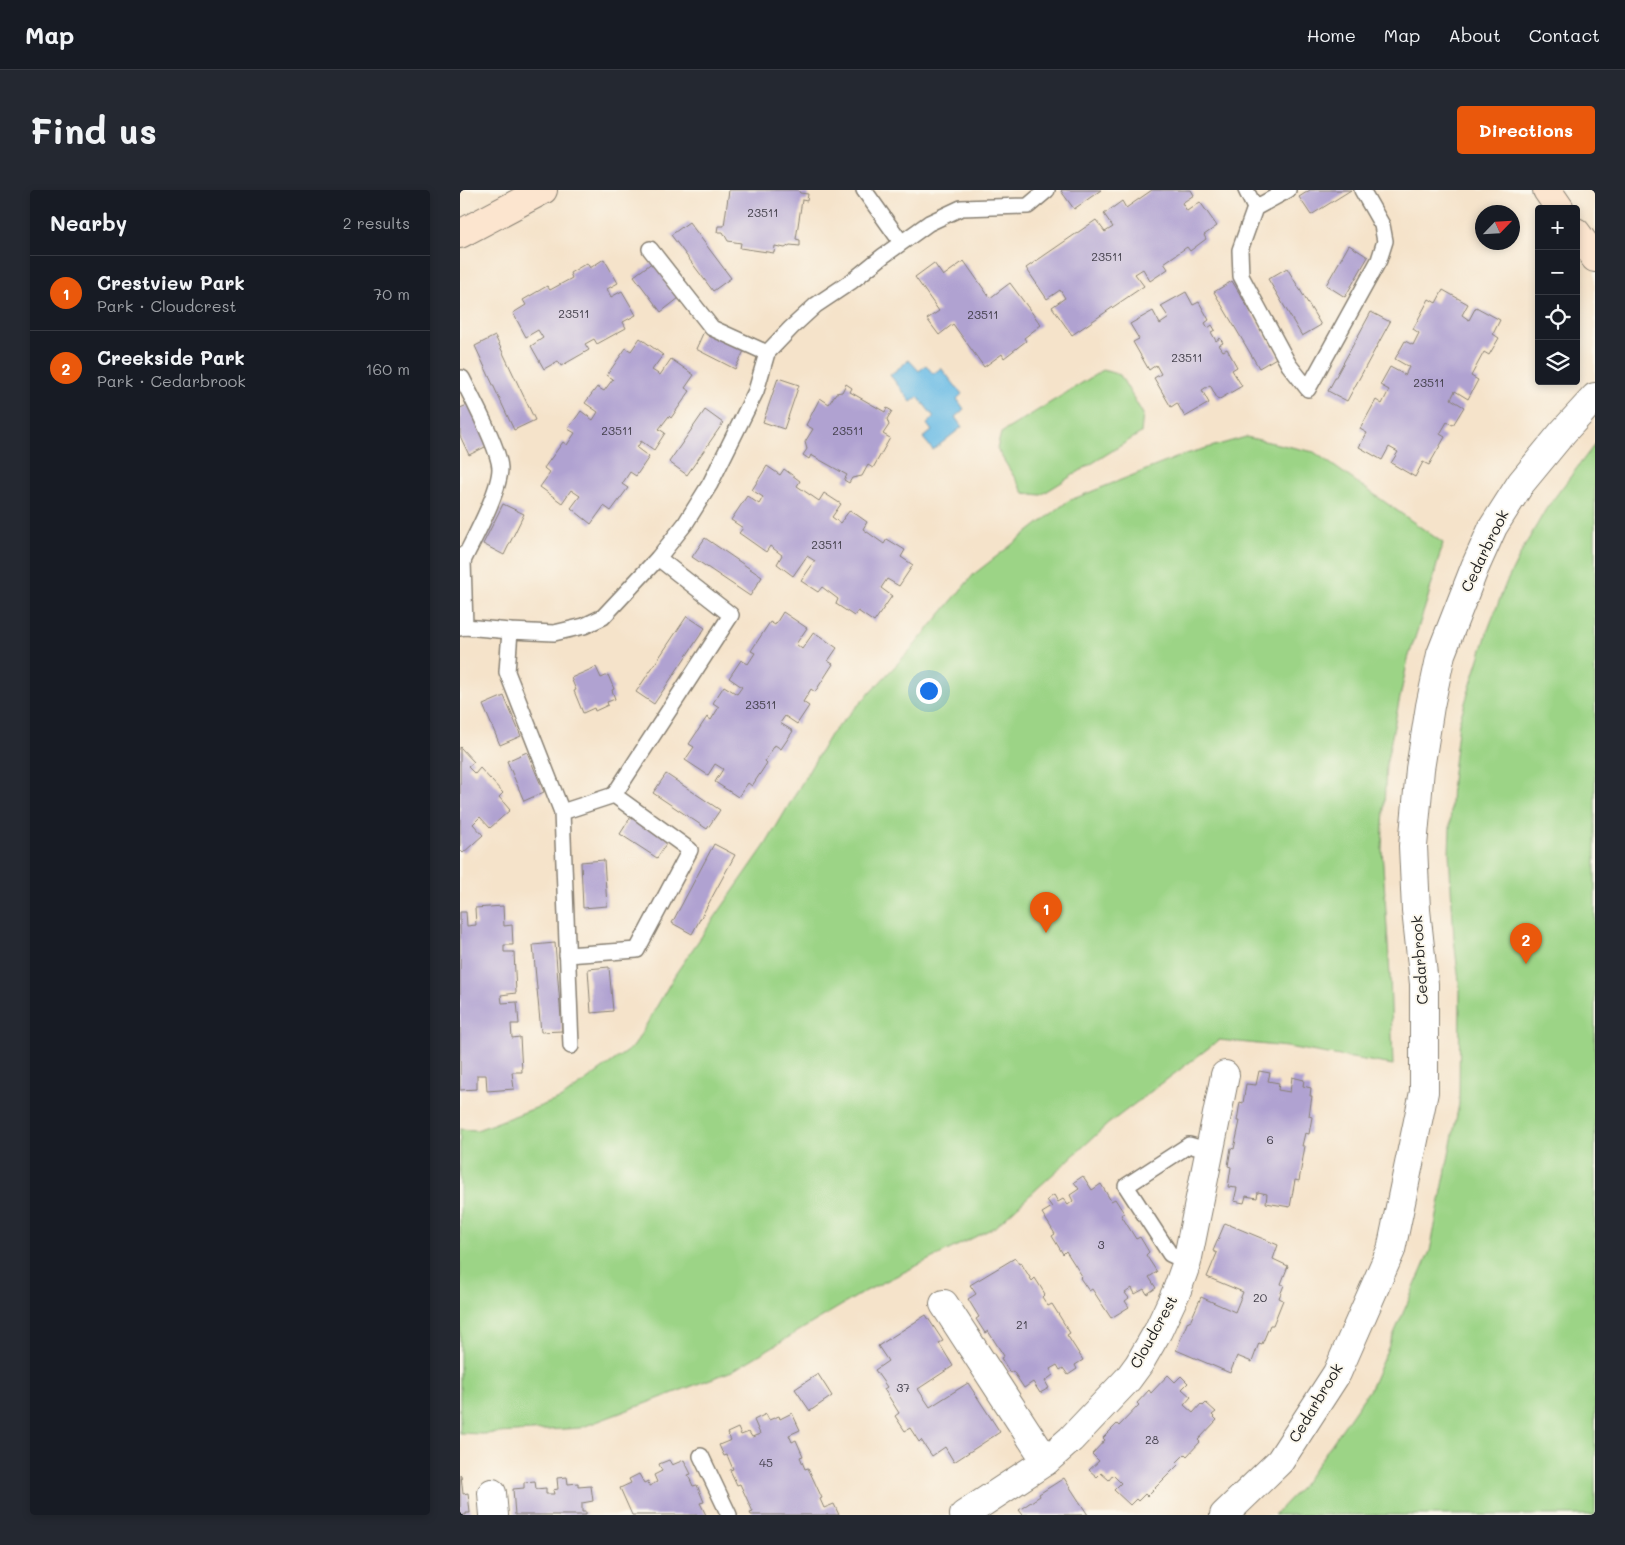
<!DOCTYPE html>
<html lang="en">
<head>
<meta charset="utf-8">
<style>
  :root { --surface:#171b24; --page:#242831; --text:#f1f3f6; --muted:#9ea1a6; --line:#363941; --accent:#ea580c }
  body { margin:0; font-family:Mali,sans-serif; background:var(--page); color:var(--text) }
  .controls { position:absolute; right:15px; top:15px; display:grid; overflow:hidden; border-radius:5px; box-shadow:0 2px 8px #0003 }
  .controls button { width:45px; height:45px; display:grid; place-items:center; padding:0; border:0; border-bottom:1px solid var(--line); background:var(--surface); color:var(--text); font:25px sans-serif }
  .compass { position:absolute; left:1015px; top:15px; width:45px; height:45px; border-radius:50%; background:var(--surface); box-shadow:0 2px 8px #0003; rotate:65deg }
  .you { position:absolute; left:468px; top:500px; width:18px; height:18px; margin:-12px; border:4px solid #fff; border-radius:50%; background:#1a73e8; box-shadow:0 0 0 8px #1a73e833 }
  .badge { display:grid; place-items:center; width:32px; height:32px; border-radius:50%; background:var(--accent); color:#fff; font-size:16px; font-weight:700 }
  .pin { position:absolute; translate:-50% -41px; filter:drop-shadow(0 1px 2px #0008) }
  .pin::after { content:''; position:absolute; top:26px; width:18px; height:15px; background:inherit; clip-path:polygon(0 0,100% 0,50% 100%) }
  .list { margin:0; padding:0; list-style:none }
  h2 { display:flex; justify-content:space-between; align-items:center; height:65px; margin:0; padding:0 20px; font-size:21px }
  h2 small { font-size:16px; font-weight:400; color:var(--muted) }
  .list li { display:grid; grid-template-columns:32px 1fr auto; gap:15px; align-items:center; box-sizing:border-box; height:75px; padding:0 20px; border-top:1px solid var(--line) }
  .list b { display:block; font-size:19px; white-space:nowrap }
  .list p { margin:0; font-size:16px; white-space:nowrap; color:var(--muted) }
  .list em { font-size:16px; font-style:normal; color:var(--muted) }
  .icon { flex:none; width:28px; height:28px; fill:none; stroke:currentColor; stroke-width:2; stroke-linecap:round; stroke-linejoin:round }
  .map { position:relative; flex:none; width:1135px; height:1325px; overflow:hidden; border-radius:5px }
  header { display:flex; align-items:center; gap:30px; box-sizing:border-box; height:70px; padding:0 25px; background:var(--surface); border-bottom:1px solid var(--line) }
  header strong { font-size:24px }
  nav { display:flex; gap:28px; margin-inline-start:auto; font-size:18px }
  .intro { display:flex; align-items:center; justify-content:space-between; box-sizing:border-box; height:120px; padding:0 30px }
  h1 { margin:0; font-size:35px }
  .button { padding:12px 22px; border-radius:5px; background:var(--accent); color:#fff; font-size:18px; font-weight:700 }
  main { display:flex; gap:30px; padding:0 30px }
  aside { flex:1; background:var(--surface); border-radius:5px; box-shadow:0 2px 8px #0003 }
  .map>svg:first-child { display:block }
</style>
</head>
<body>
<header>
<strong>Map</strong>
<nav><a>Home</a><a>Map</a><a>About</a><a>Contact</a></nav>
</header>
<div class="intro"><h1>Find us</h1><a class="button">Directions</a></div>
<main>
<aside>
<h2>Nearby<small>2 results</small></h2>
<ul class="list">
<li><span class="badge">1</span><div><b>Crestview Park</b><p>Park · Cloudcrest</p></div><em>70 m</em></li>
<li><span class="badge">2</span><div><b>Creekside Park</b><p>Park · Cedarbrook</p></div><em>160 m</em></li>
</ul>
</aside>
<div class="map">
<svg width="1135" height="1325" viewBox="0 0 1135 1325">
  <rect width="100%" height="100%" fill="#fbf7ec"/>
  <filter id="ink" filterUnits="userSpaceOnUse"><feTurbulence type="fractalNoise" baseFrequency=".02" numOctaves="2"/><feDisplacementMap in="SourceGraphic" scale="10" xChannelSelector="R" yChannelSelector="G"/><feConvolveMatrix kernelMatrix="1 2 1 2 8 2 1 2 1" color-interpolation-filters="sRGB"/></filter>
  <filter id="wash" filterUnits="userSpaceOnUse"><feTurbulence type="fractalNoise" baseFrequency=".0096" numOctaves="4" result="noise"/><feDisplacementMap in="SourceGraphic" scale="20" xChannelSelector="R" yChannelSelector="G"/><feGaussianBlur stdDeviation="1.12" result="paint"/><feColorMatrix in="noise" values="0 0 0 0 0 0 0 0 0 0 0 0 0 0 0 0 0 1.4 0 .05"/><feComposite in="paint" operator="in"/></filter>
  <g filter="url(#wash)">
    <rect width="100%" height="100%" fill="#f5e3ca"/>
    <!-- green -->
    <g fill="#9cd486" stroke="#5c7851">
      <path d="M643,180L660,185L683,224L681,243L581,305L564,303L537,259L541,243Z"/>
      <path d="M786,247L854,262L983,353L967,411L948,469L926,575L922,659L930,785L933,875L827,857L759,850L648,934L535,1037L404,1102L272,1181L120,1238L22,1244L0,1243V939L17,940L102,908L174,856L216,783L306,654L370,545L454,456L514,384L608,311L726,264Z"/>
      <path d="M1135,254V1325H814L842,1296L910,1199L970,1061L999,914L1000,800L994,749L989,662L992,590L999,532L1029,437L1046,393L1064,357L1086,319Z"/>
    </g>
    <!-- water -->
    <path fill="#6abce5" stroke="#436c80" d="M449,170L459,181L466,175L473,184L481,178L502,204L497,209L504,219L495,227L502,237L473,260L463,248L472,241L467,234L474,227L458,207L451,212L430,185Z"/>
    <g id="blocks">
      <!-- building -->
      <g fill="#b0a2d1">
        <path d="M269,0H338L340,3L348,4L347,11L342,10L336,49L340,50V56L330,55L325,58L315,56L314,63L280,58L281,53L268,51L263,42H257L258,36H264Z"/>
        <path d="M602,0H641L614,19L601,1Z"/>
        <path d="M692,0H731L734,5L722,13L727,21L740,12L757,36L744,45L746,49L730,61L727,57L704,73L708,79L690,91L683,79L675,84L684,96L612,145L592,117L605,108L600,100L587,109L566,78L636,30L645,42L653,37L644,24L662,11L666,18Z"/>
        <path d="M850,0H891L851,25L839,7Z"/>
        <path d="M229,32L271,88L253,101L211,45Z"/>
        <path d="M889,55L908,67L885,107L866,95Z"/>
        <path d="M144,69L158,93L147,99L151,107L162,101L176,125L163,132L166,138L137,154L134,149L125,154L129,160L101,176L98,171L84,179L71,156L83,148L78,140L66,147L53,123L66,115L63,110L87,96L90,100L112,88L110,83L127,73L130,78Z"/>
        <path d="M504,71L530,108L550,93L581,135L564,148L566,151L544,168L542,164L524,177L493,134L479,145L467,129L479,121L455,87L474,73L483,86Z"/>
        <path d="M193,72L219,108L201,122L174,86Z"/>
        <path d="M827,78L861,135L842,146L808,89Z"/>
        <path d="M772,91L818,167L799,178L754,102Z"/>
        <path d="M983,100L1008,114L1002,125L1009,130L1016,117L1040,130L1033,144L1039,148L1029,165L1024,162L1011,186L1018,190L1008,209L995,201L991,209L1004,217L993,235L987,232L980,244L985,247L969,275L963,272L955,287L931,273L938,262L929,257L922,270L899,257L907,243L900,239L916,210L922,214L929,200L920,195L930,177L945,185L949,177L935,169L945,151L953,155L959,143L953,139L969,109L976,113Z"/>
        <path d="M726,102L733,115L739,112L749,130L745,133L748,138L752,135L755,140L751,142L756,151L760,148L763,153L759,155L763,161L767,159L777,177L772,180L782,196L758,210L750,195L742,200L749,213L725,227L717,213L711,217L694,188L701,184L696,175L689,180L673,152L679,149L670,134L693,121L700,134L709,128L701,116Z"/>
        <path d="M911,122L930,132L887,211L868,201Z"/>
        <path d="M245,139L285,159L275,179L236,159Z"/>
        <path d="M35,146L75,230L54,240L15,156Z"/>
        <path d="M180,148L203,165L192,180L200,185L211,169L234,185L225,198L230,201L211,228L209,226L199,239L205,243L194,260L181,251L177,258L189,267L176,286L170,282L162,294L168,298L151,321L144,316L131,334L111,318L120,306L111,300L102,313L80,297L90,283L84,278L103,252L107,255L115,243L108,239L121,221L133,230L138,222L125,213L137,197L144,201L153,189L147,185L166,158L171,161Z"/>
        <path d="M318,188L339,195L324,239L303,232Z"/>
        <path d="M386,194L392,198L390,202L425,222L427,218L432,221L427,229L429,235L423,244L430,248L413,278L408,275L402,286L392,288L389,293L384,290L387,285L351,265L349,269L343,265L347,259L345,252L353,239L346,235L360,208L369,214L376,203L382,202Z"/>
        <path d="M10,214L29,255L9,265L0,246V218Z"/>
        <path d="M245,220L263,233L227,285L209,272Z"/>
        <path d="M307,276L320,285L324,279L340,291L337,296L359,311L364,303L381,314L372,327L380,333L390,320L407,332L403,339L424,354L427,349L445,360L441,367L453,375L439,396L427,389L421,398L432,406L414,432L398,421L394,426L376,414L378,409L362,397L358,402L341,391L355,371L347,366L333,386L317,374L322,365L310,356L306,362L279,343L283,338L271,330L287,306L299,314L303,307L292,300Z"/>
        <path d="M43,314L64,324L44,365L23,354Z"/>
        <path d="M245,348L302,387L290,406L232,367Z"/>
        <path d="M323,422L347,438L336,454L342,459L354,442L377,458L368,471L373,474L355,502L351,499L343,512L349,516L337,534L325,526L320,533L333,541L321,559L315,555L305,571L307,573L292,596L288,593L278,607L255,592L263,579L255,574L248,585L225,570L234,557L229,554L247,527L251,530L259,517L253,513L264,496L277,504L282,497L269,488L281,470L288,474L295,463L291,461L310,432L315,435Z"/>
        <path d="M227,426L245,438L194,514L176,502Z"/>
        <path d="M136,477L141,488L148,485L154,499L152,500L155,509L147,512L148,515L135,521L134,518L123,523L114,501L116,500L111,488Z"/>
        <path d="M44,506L61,546L40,555L23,515Z"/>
        <path d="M0,557L14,572L8,577L15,584L20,578L43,603L39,607L50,620L30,638L20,627L13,634L23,645L3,663L0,660Z"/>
        <path d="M67,562L84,602L64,611L47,571Z"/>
        <path d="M206,584L260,620L247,639L193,603Z"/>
        <path d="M172,625L209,649L197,668L160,644Z"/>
        <path d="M254,654L275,665L232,744L212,733Z"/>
        <path d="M144,670L147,716L123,718L121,672Z"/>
        <path d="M43,716L44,736L52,735L53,755H44V762H54L56,803L41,805L42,813L57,812L59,834H51L52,848L60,847L62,882H52L54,899L27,901L26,885H17V899L0,900V722H6L7,736L16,735L15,718Z"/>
        <path d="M95,753L102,841L81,842L73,755Z"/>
        <path d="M149,777L153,821L131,823L128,779Z"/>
        <path d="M799,881L810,883L808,891L819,893L818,900L830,902L832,887L844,890L843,896L851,898L850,906H852L849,926L852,927L849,944L845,943L842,956H845L839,991L835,990L830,1017L806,1013L807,1004L798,1002L797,1008L786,1006L784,1013L774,1011L777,998L768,997L771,977L768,976L771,958L774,959L780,931H777L780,912L783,913L786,894L796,895Z"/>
        <path d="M623,986L632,1000L641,994L651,1011L655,1009L664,1023L661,1025L676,1049L680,1047L689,1062L686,1065L697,1082L689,1087L696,1098L687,1104L684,1099L675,1104L672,1098L665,1103L669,1108L665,1111L669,1117L651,1128L632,1099L629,1101L620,1088L622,1086L606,1061L603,1064L592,1046L595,1044L582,1023L592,1017L587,1010L594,1005L598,1012L603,1009L608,1015L613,1011L610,1005L619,999L614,992Z"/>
        <path d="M765,1033L818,1055L813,1069L828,1076L821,1094L824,1095L819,1108L823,1110L813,1135H810L802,1154L799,1153L792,1172L777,1166L770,1183L716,1160L728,1131L730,1132L741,1107L775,1122L783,1102L747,1087L757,1063L753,1061Z"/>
        <path d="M555,1068L559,1074L561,1073L572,1091L575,1088L585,1104L582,1107L588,1116L592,1114L610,1143L607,1145L623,1170L615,1175L617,1179L608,1185L603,1178L600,1180L597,1175L590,1179L593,1185L585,1191L589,1198L580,1203L573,1192L564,1198L553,1181L550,1183L541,1168L544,1166L528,1141L525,1143L516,1129L519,1127L508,1109L516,1104L510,1095Z"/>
        <path d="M466,1125L483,1151L479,1153L493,1176L458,1199L470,1217L508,1193L540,1242L494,1272L485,1257L472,1266L461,1250L459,1252L450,1238L445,1241L435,1226L439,1223L424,1199L427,1197L415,1180L428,1171L418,1156Z"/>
        <path d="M358,1184L372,1206L350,1221L335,1199Z"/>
        <path d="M708,1185L715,1192L721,1186L728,1193L722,1199L731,1207L724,1215L733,1223L741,1214L743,1216L746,1213L756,1222L752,1225L757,1230L738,1250L740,1252L727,1266L725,1264L716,1273L718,1275L687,1306L685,1304L678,1311L676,1309L670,1315L654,1300L661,1293L653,1285L649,1290L641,1283L637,1287L629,1280L639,1271L632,1264L645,1250L643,1248L657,1234L659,1236L679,1215L677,1213L689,1200L691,1203Z"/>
        <path d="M332,1223L340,1240L329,1245L332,1252L336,1250L343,1266L340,1267L345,1279L348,1278L362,1308L360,1309L364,1318L374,1314L379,1325H291L290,1323L293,1322L280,1294L277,1295L270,1280L273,1279L267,1265L264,1266L259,1255L271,1250L267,1243L278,1238L281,1245L289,1242L292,1247L300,1244L294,1230L306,1224L309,1230L319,1226L320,1229Z"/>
        <path d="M209,1270L212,1275L224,1270L231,1284L228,1285L233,1296L237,1295L244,1312L240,1313L246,1325H172L160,1298L171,1293L169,1289L179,1284L184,1293L188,1291L189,1296L197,1292L194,1285L202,1281L199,1274Z"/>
        <path d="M0,1285H1L3,1304L8,1303L10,1323H6V1325H0Z"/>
        <path d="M107,1287L108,1294L118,1293V1297L131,1296L133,1311L122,1313V1322H126V1325H55L53,1299L64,1298V1292L75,1291L76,1299L86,1298V1304H94L93,1300L98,1299L97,1288Z"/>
        <path d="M604,1288L628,1325H563L559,1320L580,1306L579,1304Z"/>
      </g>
    </g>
  </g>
  <g filter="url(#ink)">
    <use href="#blocks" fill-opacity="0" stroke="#888073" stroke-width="1"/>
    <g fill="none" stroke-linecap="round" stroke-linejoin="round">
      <!-- service casing -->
      <g stroke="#888073" stroke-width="18">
        <g id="service">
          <path d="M404,0L441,52"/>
          <path d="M786,0L795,18"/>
          <path d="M828,0L795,18L780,60L781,86L829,175L848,199L919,70L925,51L922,35L902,0"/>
          <path d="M190,59L252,138L307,163"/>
          <path d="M0,189L2,188C12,208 39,258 40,278C40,301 14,348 3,371"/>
          <path d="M0,365L3,371L5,437"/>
          <path d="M0,438L5,437L50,441L94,443L124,436L143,427L198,368L225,334L250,294L296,201L307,163L331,138L356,115L392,91L423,66L469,33L501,18L568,16L587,0"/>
          <path d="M50,441L47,482L102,622L111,856"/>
          <path d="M154,605L271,425L198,368"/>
          <path d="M102,622L154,605L230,660L177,760L107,765"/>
          <path d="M727,1072L710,1064L666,996L729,955L750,961"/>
          <path d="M241,1266L269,1325"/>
        </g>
      </g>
      <!-- minor casing -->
      <g stroke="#888073" stroke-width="30">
        <g id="minor">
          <path d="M484,1114L586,1271"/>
          <path d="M32,1303L34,1325"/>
          <path d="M504,1325L586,1271L611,1249L668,1189L679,1174L698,1141L717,1100L727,1072L765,885"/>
        </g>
      </g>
      <!-- tertiary casing -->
      <g stroke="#888073" stroke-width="30">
        <path id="tertiary" d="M764,1325L820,1271L877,1183L931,1060L964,902V794L956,720L953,656L960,579L970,516L981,464L1015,377L1033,337L1061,293L1103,242L1135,207"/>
      </g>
      <!-- secondary casing -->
      <g stroke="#888073" stroke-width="30">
        <g id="secondary">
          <path d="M1087,0L1100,19"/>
          <path d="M1116,42L1135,68"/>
          <path d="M0,44L83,0"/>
        </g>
      </g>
      <!-- service -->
      <use href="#service" stroke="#fff" stroke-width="15"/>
      <!-- minor -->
      <use href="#minor" stroke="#fff" stroke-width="28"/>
      <!-- tertiary -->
      <use href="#tertiary" stroke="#fff" stroke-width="28"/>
      <!-- secondary -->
      <use href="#secondary" stroke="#fce5cf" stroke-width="28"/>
    </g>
  </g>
  <g text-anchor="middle" stroke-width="4" stroke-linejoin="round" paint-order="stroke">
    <!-- number labels -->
    <g font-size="12" fill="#413e49">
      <text x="303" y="27">23511</text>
      <text x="647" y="71">23511</text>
      <text x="114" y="128">23511</text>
      <text x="523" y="129">23511</text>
      <text x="727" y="172">23511</text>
      <text x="969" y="197">23511</text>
      <text x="157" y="245">23511</text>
      <text x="388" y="245">23511</text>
      <text x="367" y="359">23511</text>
      <text x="301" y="519">23511</text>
      <text x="810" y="954">6</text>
      <text x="641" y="1059">3</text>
      <text x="800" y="1112">20</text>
      <text x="562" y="1139">21</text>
      <text x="443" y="1202">37</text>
      <text x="692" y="1254">28</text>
      <text x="306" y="1277">45</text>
    </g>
    <!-- street labels -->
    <g font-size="15" fill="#1c1c1c" stroke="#fbf7ec">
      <text transform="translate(1025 361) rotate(-64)" y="5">Cedarbrook</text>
      <text transform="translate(960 770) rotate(-94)" y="5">Cedarbrook</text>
      <text transform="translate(694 1142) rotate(-61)" y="5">Cloudcrest</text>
      <text transform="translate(856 1213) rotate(-59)" y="5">Cedarbrook</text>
    </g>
  </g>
</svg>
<div class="controls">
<button>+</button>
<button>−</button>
<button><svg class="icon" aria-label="locate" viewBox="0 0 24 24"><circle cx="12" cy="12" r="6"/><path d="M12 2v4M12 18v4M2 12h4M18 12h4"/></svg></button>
<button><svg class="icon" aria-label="layers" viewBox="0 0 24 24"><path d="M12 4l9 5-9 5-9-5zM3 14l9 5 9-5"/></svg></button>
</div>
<svg class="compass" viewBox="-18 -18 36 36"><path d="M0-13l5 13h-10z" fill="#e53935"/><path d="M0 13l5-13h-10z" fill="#9ea1a6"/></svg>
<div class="you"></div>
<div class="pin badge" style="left:586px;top:743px">1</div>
<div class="pin badge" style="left:1066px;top:774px">2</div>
</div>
</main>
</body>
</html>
